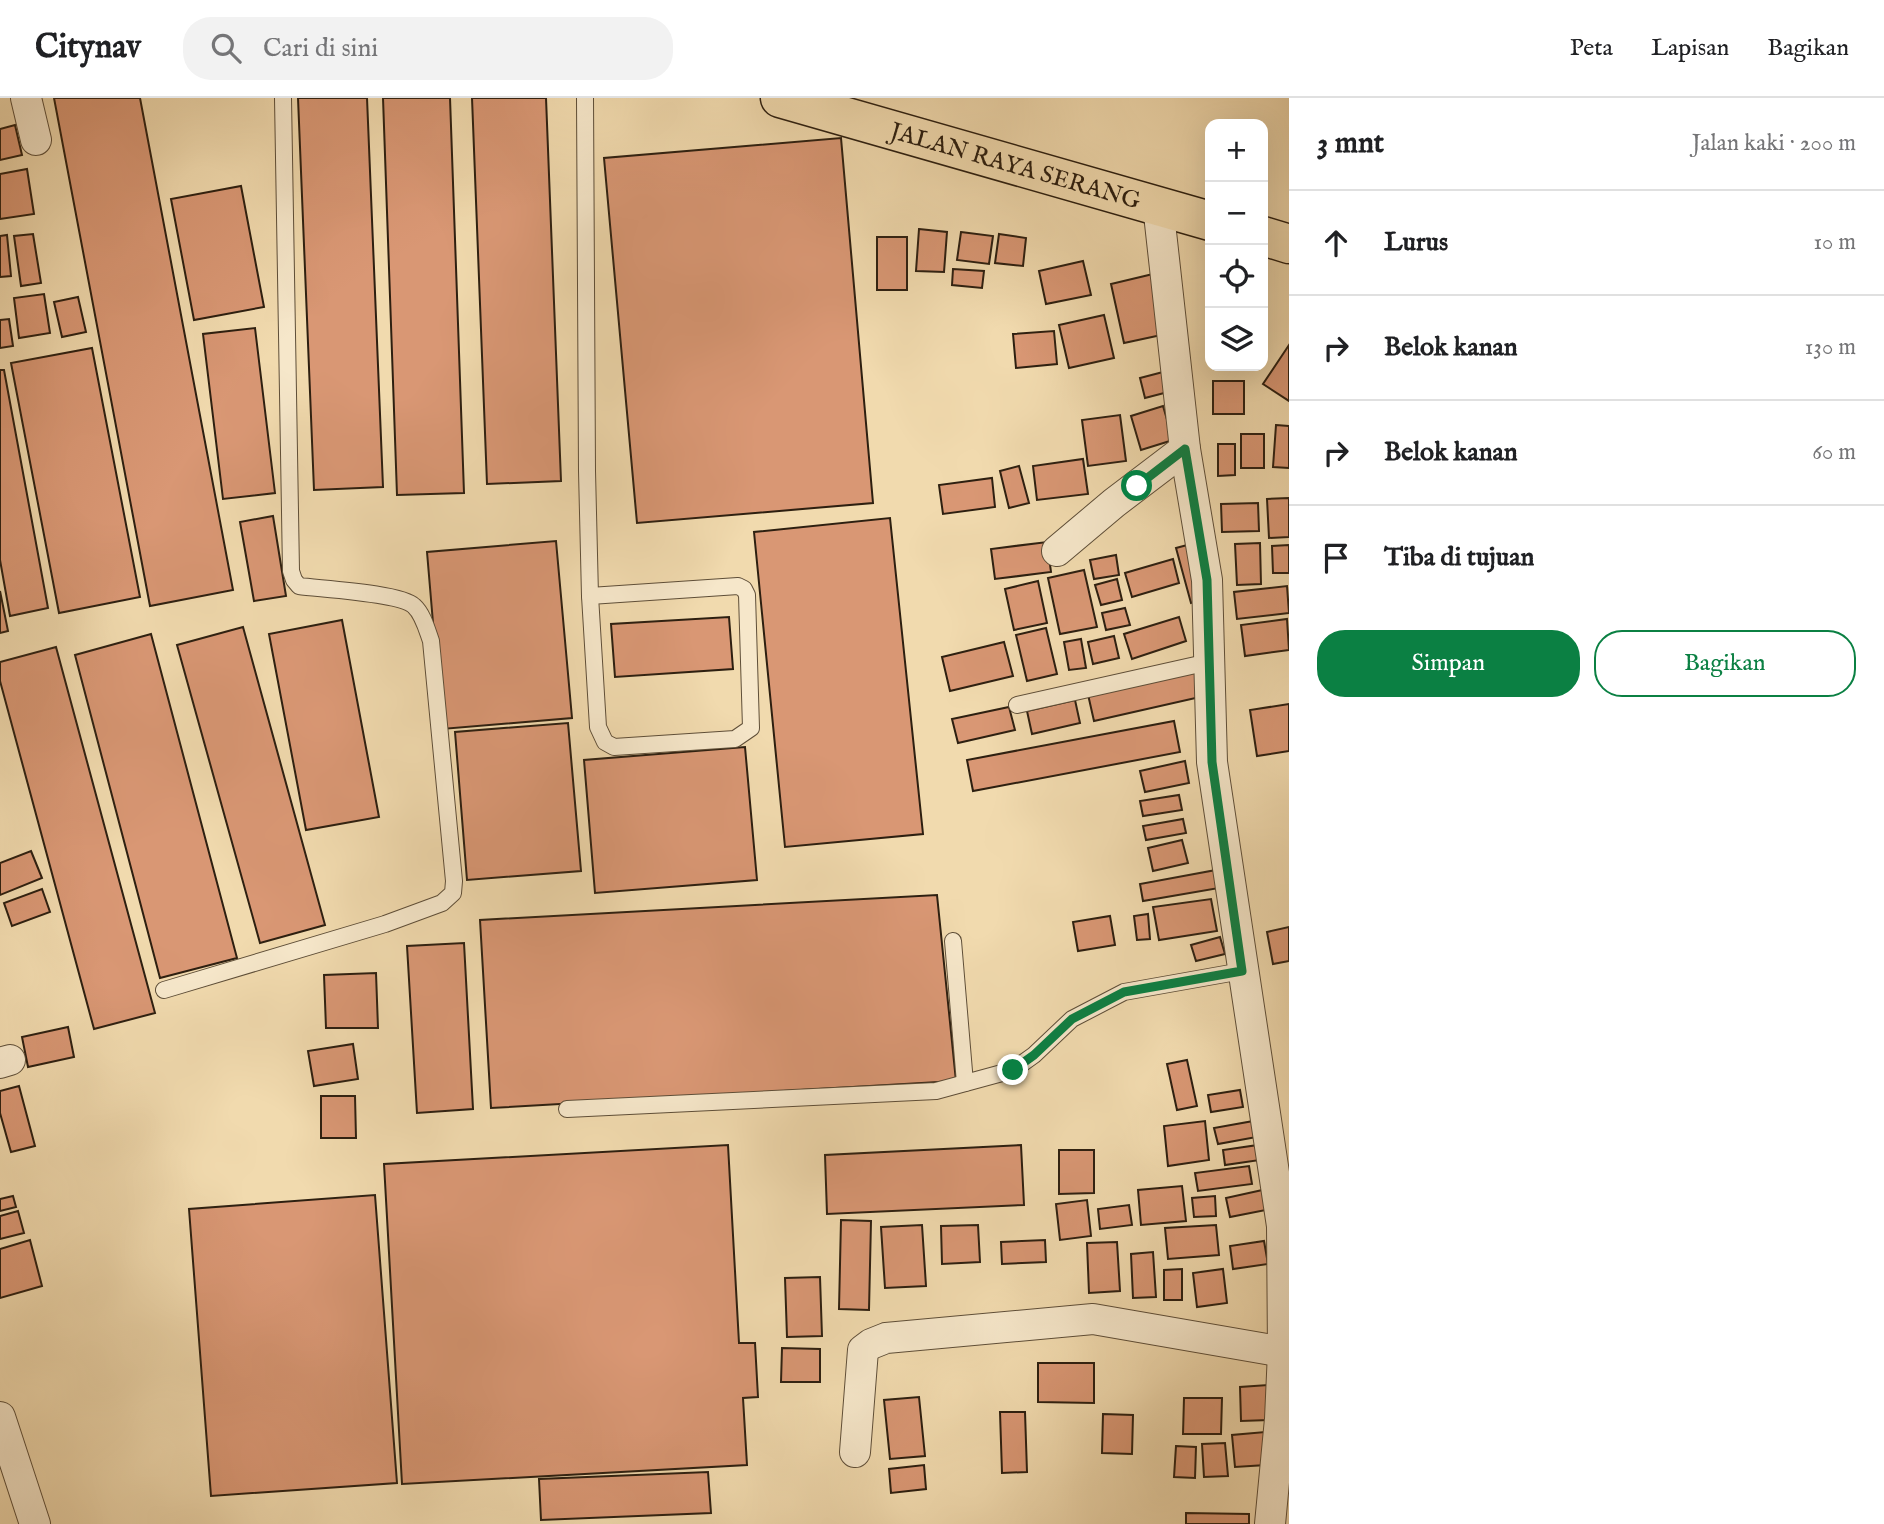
<!DOCTYPE html>
<html lang="id">
<head>
<meta charset="utf-8">
<style>
  :root { --surface:#fff; --page:#f2f2f2; --text:#202124; --muted:#757577; --line:#e0e0e0; --accent:#0b8043 }
  body { margin:0; font-family:"IM FELL English",serif; background:var(--page); color:var(--text) }
  .controls { position:absolute; right:21px; top:21px; display:grid; overflow:hidden; border-radius:14px; box-shadow:0 7px 28px #0002 }
  .controls button { width:63px; height:63px; display:grid; place-items:center; padding:0; border:0; border-bottom:2px solid var(--line); background:var(--surface); color:var(--text); font:35px sans-serif }
  .stop { position:absolute; width:21px; height:21px; margin:-16px; border:5px solid #0b8043; border-radius:50%; background:#fff }
  .stop.end { background:#0b8043; border-color:#fff; box-shadow:0 2px 7px #0008 }
  .list { margin:0; padding:0; list-style:none }
  h2 { display:flex; justify-content:space-between; align-items:center; height:91px; margin:0; padding:0 28px; font-size:30px }
  h2 small { font-size:23px; font-weight:400; color:var(--muted) }
  .list li { display:grid; grid-template-columns:46px 1fr auto; gap:21px; align-items:center; box-sizing:border-box; height:105px; padding:0 28px; border-top:2px solid var(--line) }
  .list b { display:block; font-size:26px; white-space:nowrap }
  .list em { font-size:23px; font-style:normal; color:var(--muted) }
  .actions { display:flex; gap:14px; padding:21px 28px }
  .actions a { flex:1; padding:16px 0; border:2px solid var(--accent); border-radius:28px; text-align:center; font-size:24px; color:var(--accent) }
  .actions .main { background:var(--accent); color:#fff }
  .icon { flex:none; width:38px; height:38px; fill:none; stroke:currentColor; stroke-width:2; stroke-linecap:round; stroke-linejoin:round }
  .map { position:relative; flex:none; width:1289px; height:1426px; overflow:hidden }
  header { display:flex; align-items:center; gap:42px; box-sizing:border-box; height:98px; padding:0 35px; background:var(--surface); border-bottom:2px solid var(--line) }
  header strong { font-size:33px }
  nav { display:flex; gap:38px; margin-inline-start:auto; font-size:24px }
  .search { width:490px; height:63px; background:var(--page); display:flex; align-items:center; gap:18px; box-sizing:border-box; padding:0 24px; border-radius:28px; color:var(--muted); font-size:26px }
  main { display:flex }
  aside { flex:1; background:var(--surface) }
  .map>svg:first-child { display:block }
</style>
</head>
<body>
<header>
<strong>Citynav</strong>
<div class="search"><svg class="icon" aria-label="search" viewBox="0 0 24 24"><circle cx="10" cy="10" r="6"/><path d="M15 15l6 6"/></svg>Cari di sini</div>
<nav><a>Peta</a><a>Lapisan</a><a>Bagikan</a></nav>
</header>
<main>
<div class="map">
<svg width="1289" height="1426" viewBox="0 0 1289 1426">
  <rect width="100%" height="100%" fill="#f1daae"/>
  <filter id="stains"><feTurbulence type="fractalNoise" baseFrequency=".00286" numOctaves="4"/><feColorMatrix values="0 0 0 0 .2 0 0 0 0 .09 0 0 0 0 .02 0 0 0 .5 -.17"/></filter>
  <radialGradient id="worn" r=".72"><stop offset=".6" stop-color="#630" stop-opacity="0"/><stop offset="1" stop-color="#630" stop-opacity=".3"/></radialGradient>
  <!-- building -->
  <g fill="#d99774" stroke="#2d1f10" stroke-width="2">
    <path d="M54,0H140L233,492L150,508Z"/>
    <path d="M298,0H367L383,389L314,392Z"/>
    <path d="M383,0H450L464,395L397,397Z"/>
    <path d="M472,0H546L561,383L487,386Z"/>
    <path d="M15,27L22,57L0,62V31Z"/>
    <path d="M841,40L873,405L637,425L604,60Z"/>
    <path d="M27,71L34,116L0,121V76Z"/>
    <path d="M241,88L264,209L194,222L171,101Z"/>
    <path d="M919,131L947,134L944,174L916,173Z"/>
    <path d="M961,134L993,138L989,166L957,162Z"/>
    <path d="M33,136L41,185L21,188L14,138Z"/>
    <path d="M999,136L1026,140L1023,168L995,165Z"/>
    <path d="M7,137L11,178L0,179V138Z"/>
    <rect x="877" y="139" width="30" height="53"/>
    <path d="M1083,163L1091,197L1046,206L1039,173Z"/>
    <path d="M953,171L984,173L982,190L952,187Z"/>
    <path d="M1153,176L1166,236L1124,245L1111,186Z"/>
    <path d="M44,196L50,235L19,240L14,200Z"/>
    <path d="M78,199L86,234L62,239L54,204Z"/>
    <path d="M1104,217L1114,260L1069,270L1059,227Z"/>
    <path d="M9,221L13,248L0,250V222Z"/>
    <path d="M255,230L275,395L223,401L203,236Z"/>
    <path d="M1054,233L1057,266L1016,270L1013,236Z"/>
    <path d="M1289,247V303L1263,286Z"/>
    <path d="M92,250L140,499L59,515L11,265Z"/>
    <path d="M0,272H4L48,510L10,518L0,462Z"/>
    <path d="M1163,274L1168,294L1145,300L1140,280Z"/>
    <rect x="1213" y="283" width="31" height="33"/>
    <path d="M1163,308L1173,342L1141,352L1131,318Z"/>
    <path d="M1120,317L1126,363L1088,368L1082,322Z"/>
    <path d="M1276,327L1289,328V370L1273,369Z"/>
    <rect x="1241" y="336" width="23" height="34"/>
    <path d="M1218,346H1235V377L1218,378Z"/>
    <path d="M1083,361L1088,396L1037,402L1033,368Z"/>
    <path d="M1019,368L1029,405L1009,410L1000,373Z"/>
    <path d="M992,380L995,409L943,416L939,387Z"/>
    <path d="M1289,400V439L1269,440L1267,401Z"/>
    <path d="M1258,405L1259,433L1222,434L1221,406Z"/>
    <path d="M273,418L286,498L254,503L240,424Z"/>
    <path d="M890,420L923,736L785,749L754,434Z"/>
    <path d="M556,443L572,620L442,631L427,454Z"/>
    <path d="M1047,444L1051,474L995,481L991,451Z"/>
    <path d="M1260,445L1261,486L1237,487L1235,446Z"/>
    <path d="M1191,446L1206,500L1191,505L1176,450Z"/>
    <path d="M1289,447V475H1273L1272,448Z"/>
    <path d="M1116,457L1119,477L1094,481L1090,462Z"/>
    <path d="M1173,461L1179,485L1132,499L1125,475Z"/>
    <path d="M1084,472L1097,529L1060,536L1048,480Z"/>
    <path d="M1117,481L1122,502L1101,507L1095,487Z"/>
    <path d="M1038,483L1047,525L1014,532L1005,491Z"/>
    <path d="M1287,488L1289,515L1237,521L1234,494Z"/>
    <path d="M0,493L8,533L0,535Z"/>
    <path d="M1125,510L1130,527L1106,532L1102,515Z"/>
    <path d="M729,519L733,571L615,579L611,526Z"/>
    <path d="M1179,519L1186,543L1132,561L1124,536Z"/>
    <path d="M1287,521L1289,552L1245,558L1241,527Z"/>
    <path d="M342,522L379,719L306,732L269,536Z"/>
    <path d="M243,529L325,827L260,845L177,547Z"/>
    <path d="M1046,530L1057,576L1027,583L1016,537Z"/>
    <path d="M151,536L237,860L160,880L75,557Z"/>
    <path d="M1114,538L1119,560L1093,566L1088,544Z"/>
    <path d="M1081,541L1086,570L1069,572L1064,544Z"/>
    <path d="M1004,544L1013,578L950,593L942,559Z"/>
    <path d="M56,549L155,915L94,931L0,583V564Z"/>
    <path d="M1194,569L1200,599L1094,623L1087,592Z"/>
    <path d="M1075,602L1080,625L1032,636L1027,613Z"/>
    <path d="M1289,606V653L1257,658L1250,612Z"/>
    <path d="M1009,609L1015,632L958,645L952,621Z"/>
    <path d="M1174,623L1180,654L973,693L967,662Z"/>
    <path d="M568,625L581,773L467,782L455,634Z"/>
    <path d="M745,649L757,782L595,795L584,662Z"/>
    <path d="M1185,663L1189,685L1145,694L1140,673Z"/>
    <path d="M1179,697L1182,712L1143,718L1140,703Z"/>
    <path d="M1183,721L1186,735L1146,742L1143,728Z"/>
    <path d="M1182,742L1188,765L1153,773L1148,750Z"/>
    <path d="M31,753L42,780L0,797V765Z"/>
    <path d="M1216,772L1219,790L1143,803L1140,786Z"/>
    <path d="M42,791L50,814L12,828L4,805Z"/>
    <path d="M937,797L956,983L491,1010L480,822Z"/>
    <path d="M1211,801L1217,833L1159,842L1153,809Z"/>
    <path d="M1148,816L1150,841L1137,842L1134,818Z"/>
    <path d="M1110,818L1115,847L1078,853L1073,824Z"/>
    <path d="M1289,829V863L1273,866L1267,834Z"/>
    <path d="M1220,839L1225,856L1196,863L1191,847Z"/>
    <path d="M464,845L473,1011L417,1015L407,848Z"/>
    <path d="M376,875L378,930H326L324,877Z"/>
    <path d="M68,929L74,959L28,969L22,939Z"/>
    <path d="M353,946L358,981L314,988L308,953Z"/>
    <path d="M1187,962L1197,1008L1177,1012L1167,966Z"/>
    <path d="M19,988L35,1048L11,1054L0,1015V993Z"/>
    <path d="M1240,992L1243,1009L1211,1014L1208,997Z"/>
    <path d="M321,998H355L356,1040H321Z"/>
    <path d="M1259,1022L1262,1038L1218,1046L1214,1030Z"/>
    <path d="M1205,1023L1209,1062L1168,1068L1164,1028Z"/>
    <path d="M728,1047L739,1245H755L758,1299L743,1300L747,1367L402,1386L384,1066Z"/>
    <path d="M1021,1047L1024,1107L827,1116L825,1057Z"/>
    <path d="M1258,1047L1260,1062L1225,1067L1223,1052Z"/>
    <path d="M1059,1052H1094V1095L1059,1096Z"/>
    <path d="M1249,1068L1252,1086L1198,1093L1195,1075Z"/>
    <path d="M1182,1088L1186,1123L1141,1127L1138,1092Z"/>
    <path d="M1267,1091L1271,1111L1230,1119L1226,1100Z"/>
    <path d="M375,1097L397,1385L211,1398L189,1111Z"/>
    <path d="M13,1098L16,1109L0,1113V1101Z"/>
    <path d="M1215,1098L1216,1118L1194,1119L1192,1100Z"/>
    <path d="M1087,1102L1091,1138L1060,1142L1056,1106Z"/>
    <path d="M1129,1107L1132,1127L1100,1131L1098,1111Z"/>
    <path d="M18,1113L24,1135L0,1141V1118Z"/>
    <path d="M841,1122L871,1123L869,1212L839,1211Z"/>
    <path d="M922,1127L926,1188L885,1190L881,1129Z"/>
    <path d="M978,1127L980,1164L942,1166L941,1128Z"/>
    <path d="M1216,1127L1219,1157L1168,1161L1165,1130Z"/>
    <path d="M30,1142L42,1188L0,1200V1151Z"/>
    <path d="M1045,1142L1046,1164L1002,1166L1001,1144Z"/>
    <path d="M1264,1143L1268,1166L1233,1171L1230,1148Z"/>
    <path d="M1117,1144L1120,1193L1089,1195L1087,1145Z"/>
    <path d="M1153,1154L1156,1199L1133,1200L1131,1156Z"/>
    <path d="M1182,1171V1202H1164V1172Z"/>
    <path d="M1223,1171L1227,1205L1197,1209L1193,1175Z"/>
    <path d="M820,1179L822,1238L787,1239L785,1180Z"/>
    <path d="M782,1250L820,1251V1284H781Z"/>
    <path d="M1038,1265H1094V1305L1038,1304Z"/>
    <path d="M1268,1287L1269,1322L1241,1323L1240,1289Z"/>
    <path d="M919,1299L925,1358L890,1361L884,1302Z"/>
    <path d="M1184,1300H1222L1221,1336H1183Z"/>
    <path d="M1000,1314H1025L1027,1374L1002,1375Z"/>
    <path d="M1103,1316L1133,1317L1132,1356L1102,1355Z"/>
    <path d="M1265,1334L1266,1367L1235,1369L1232,1337Z"/>
    <path d="M1225,1345L1228,1378L1204,1379L1202,1346Z"/>
    <path d="M1176,1348L1196,1349L1195,1380L1174,1379Z"/>
    <path d="M924,1367L926,1391L891,1395L889,1371Z"/>
    <path d="M708,1374L711,1415L541,1422L539,1381Z"/>
    <path d="M1186,1415L1249,1416V1426H1186Z"/>
  </g>
  <g fill="none" stroke-linecap="round" stroke-linejoin="round">
    <!-- lane casing -->
    <g stroke="#5e4e38" stroke-width="18">
      <g id="lane">
        <path d="M585,0L587,373L590,498"/>
        <path d="M738,488L744,491L747,497L751,630L735,641L614,649L605,644L598,629L590,498Z"/>
        <path d="M1017,607L1209,564"/>
        <path d="M953,843L965,985"/>
        <path d="M164,892L385,826L442,805L453,795L454,783L431,543C427,532 423,516 414,508C401,495 321,491 299,488L294,482L291,473L283,0"/>
        <path d="M567,1011L936,993L1013,972L1034,957L1072,921L1124,894L1242,873"/>
      </g>
    </g>
    <!-- street casing -->
    <g stroke="#5e4e38" stroke-width="32">
      <g id="street">
        <path d="M26,0L36,42"/>
        <path d="M1158,107L1185,351L1207,482L1212,664L1282,1128L1283,1254L1280,1321L1270,1426"/>
        <path d="M1057,453L1114,405L1185,351"/>
        <path d="M0,965L10,962"/>
        <path d="M0,1319L35,1426"/>
        <path d="M855,1354L863,1252L871,1246L886,1240L1093,1221L1283,1254L1289,1253"/>
      </g>
    </g>
    <!-- highway casing -->
    <g stroke="#2d1f10" stroke-width="41">
      <g id="highway">
        <path id="s1" d="M780,0L1210,123"/>
        <path d="M1263,138L1289,146"/>
      </g>
    </g>
    <!-- lane -->
    <use href="#lane" stroke="#f6e7ca" stroke-width="16"/>
    <!-- street -->
    <use href="#street" stroke="#f6e7ca" stroke-width="30"/>
    <!-- highway -->
    <use href="#highway" stroke="#f1daae" stroke-width="38"/>
  </g>
  <g fill="none" stroke-linecap="round" stroke-linejoin="round">
    <!-- route -->
    <path stroke="#0b8043" stroke-width="9" d="M1013,972L1034,957L1072,921L1124,894L1242,873L1212,664L1207,482L1185,351L1137,388"/>
  </g>
  <g text-anchor="middle" stroke-width="5" stroke-linejoin="round" paint-order="stroke">
    <!-- street labels -->
    <g font-size="24" fill="#2d1f10" stroke="#f6e7ca">
      <text dy="8" stroke="none"><textPath href="#s1" startOffset="245">JALAN RAYA SERANG</textPath></text>
    </g>
  </g>
  <rect width="100%" height="100%" filter="url(#stains)"/>
  <rect width="100%" height="100%" fill="url(#worn)"/>
</svg>
<div class="controls">
<button>+</button>
<button>−</button>
<button><svg class="icon" aria-label="locate" viewBox="0 0 24 24"><circle cx="12" cy="12" r="6"/><path d="M12 2v4M12 18v4M2 12h4M18 12h4"/></svg></button>
<button><svg class="icon" aria-label="layers" viewBox="0 0 24 24"><path d="M12 4l9 5-9 5-9-5zM3 14l9 5 9-5"/></svg></button>
</div>
<div class="stop" style="left:1137px;top:388px"></div>
<div class="stop end" style="left:1013px;top:972px"></div>
</div>
<aside>
<h2>3 mnt<small>Jalan kaki · 200 m</small></h2>
<ul class="list">
<li><svg class="icon" aria-label="ahead" viewBox="0 0 24 24"><path d="M12 20V5M6 11l6-6 6 6"/></svg><div><b>Lurus</b></div><em>10 m</em></li>
<li><svg class="icon" aria-label="right" viewBox="0 0 24 24"><path d="M7 20v-9h11M14 6l5 5-5 5"/></svg><div><b>Belok kanan</b></div><em>130 m</em></li>
<li><svg class="icon" aria-label="right" viewBox="0 0 24 24"><path d="M7 20v-9h11M14 6l5 5-5 5"/></svg><div><b>Belok kanan</b></div><em>60 m</em></li>
<li><svg class="icon" aria-label="arrive" viewBox="0 0 24 24"><path d="M6 21V4h12l-3 4 3 4H6"/></svg><div><b>Tiba di tujuan</b></div></li>
</ul>
<div class="actions"><a class="main">Simpan</a><a>Bagikan</a></div>
</aside>
</main>
</body>
</html>
